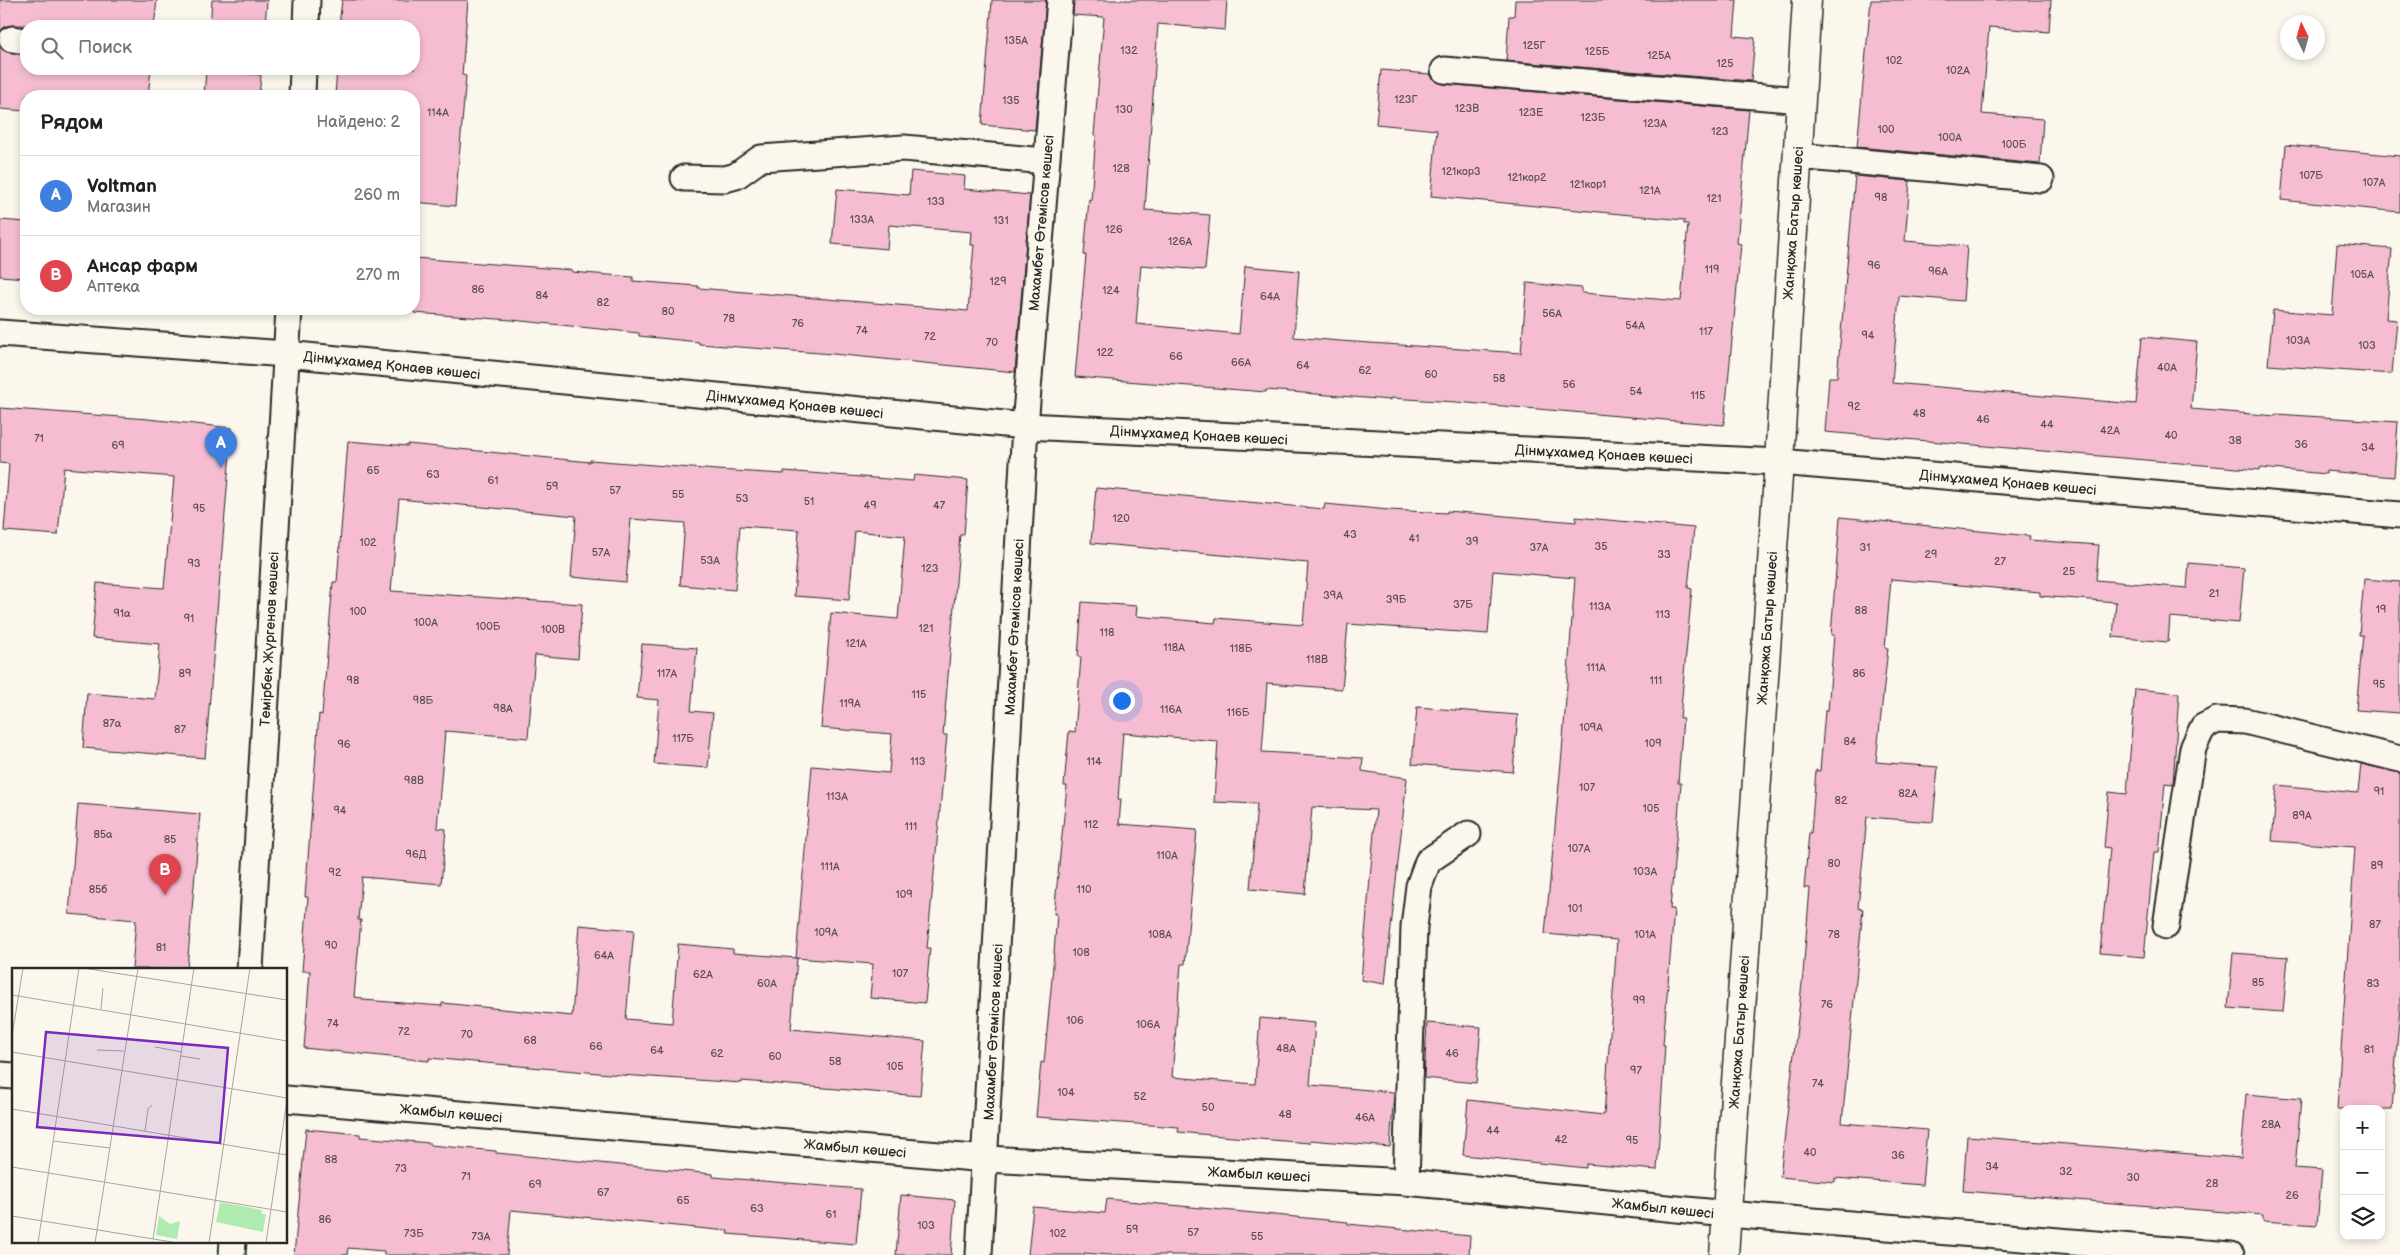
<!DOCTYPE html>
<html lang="ru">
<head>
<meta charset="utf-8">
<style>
  :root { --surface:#fff; --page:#f6f6f6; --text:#202124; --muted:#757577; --line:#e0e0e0; --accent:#1f6fb2 }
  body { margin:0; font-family:"Balsamiq Sans",sans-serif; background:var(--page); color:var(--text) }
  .controls { position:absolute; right:15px; bottom:15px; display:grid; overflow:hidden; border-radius:10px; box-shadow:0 2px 8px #0003 }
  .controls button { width:45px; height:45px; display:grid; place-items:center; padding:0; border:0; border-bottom:1px solid var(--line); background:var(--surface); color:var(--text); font:25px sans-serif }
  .compass { position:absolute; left:2280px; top:15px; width:45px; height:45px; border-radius:50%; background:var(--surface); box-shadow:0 2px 8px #0003; rotate:355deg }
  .you { position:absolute; left:1121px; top:700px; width:18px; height:18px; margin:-12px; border:4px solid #fff; border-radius:50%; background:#1a73e8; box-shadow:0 0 0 8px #1a73e833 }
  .badge { display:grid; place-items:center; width:32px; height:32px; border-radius:50%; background:var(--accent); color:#fff; font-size:16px; font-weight:700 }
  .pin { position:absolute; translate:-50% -41px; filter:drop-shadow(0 1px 2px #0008) }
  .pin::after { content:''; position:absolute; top:26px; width:18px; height:15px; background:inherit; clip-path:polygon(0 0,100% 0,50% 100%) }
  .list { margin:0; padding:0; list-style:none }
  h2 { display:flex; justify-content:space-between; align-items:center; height:65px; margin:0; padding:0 20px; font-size:21px }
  h2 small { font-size:16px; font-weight:400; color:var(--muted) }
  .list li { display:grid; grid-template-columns:32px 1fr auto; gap:15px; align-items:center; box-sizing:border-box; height:80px; padding:0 20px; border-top:1px solid var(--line) }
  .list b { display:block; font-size:19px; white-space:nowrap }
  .list p { margin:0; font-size:16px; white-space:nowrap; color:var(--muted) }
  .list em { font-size:16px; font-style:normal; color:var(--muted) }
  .icon { flex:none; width:28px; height:28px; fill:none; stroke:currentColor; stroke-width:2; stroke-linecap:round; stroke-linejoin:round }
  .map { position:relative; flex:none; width:2400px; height:1255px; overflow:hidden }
  .search { position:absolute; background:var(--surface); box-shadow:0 2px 8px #0003; left:20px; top:20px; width:400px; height:55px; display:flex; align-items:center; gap:12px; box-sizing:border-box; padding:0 18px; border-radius:20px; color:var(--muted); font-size:19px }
  .panel { position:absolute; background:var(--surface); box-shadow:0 2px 8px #0003; left:20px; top:90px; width:400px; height:225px; border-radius:20px }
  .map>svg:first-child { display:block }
</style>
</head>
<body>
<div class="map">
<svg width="2400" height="1255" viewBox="0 0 2400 1255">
  <rect width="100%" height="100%" fill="#fbf7ec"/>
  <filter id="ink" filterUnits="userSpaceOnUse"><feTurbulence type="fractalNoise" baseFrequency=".02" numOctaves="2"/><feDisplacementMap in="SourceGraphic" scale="10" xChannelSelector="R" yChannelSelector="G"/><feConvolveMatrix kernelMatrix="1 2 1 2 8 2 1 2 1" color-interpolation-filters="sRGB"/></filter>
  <g filter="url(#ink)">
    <!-- building -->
    <g fill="#f6bdd2" stroke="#2b2b2b">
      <path d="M0,0H157L154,26L14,25L6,26L0,32Z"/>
      <path d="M212,0H267L265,26H210Z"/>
      <path d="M342,0H468L462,75L466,76L455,206L414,202V96H335L337,69H414V26H339Z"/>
      <path d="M992,0H1046L1035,130L982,125Z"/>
      <path d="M1074,0H1227L1225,30L1158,24L1145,210L1210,215L1205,270L1141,265L1136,324L1239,334L1245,266L1299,271L1294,337L1340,341L1521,353L1527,283L1582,288V293L1681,301L1688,224H1684V220L1431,196L1437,130L1376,124L1381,70L1430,74L1435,81L1443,84L1749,110L1737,243L1741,244L1724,425L1456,402L1390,398V400L1266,390V392L1075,377L1086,255H1084L1089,199L1091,200L1096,135H1094L1104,17L1073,15Z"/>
      <path d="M1515,0H1737L1734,36L1755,38L1751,81L1506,61L1509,16H1514Z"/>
      <path d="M1871,0H2051L2049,32L1989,27L1982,114L2043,119L2040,164L1857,147Z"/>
      <path d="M0,46L10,53L26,55V69H151L148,96H26V111L0,109Z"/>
      <path d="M206,71L261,75L259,96H204Z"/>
      <path d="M2286,145L2400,156V212L2281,200Z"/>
      <path d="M911,171L965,176L964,189L1030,195L1015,372L833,354L699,344V342L639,336V333L512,320L414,313V258L572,270V272L633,277V281L698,286V288L968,311L974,245H971L972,232L889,225L887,249L832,244L837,189L909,195Z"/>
      <path d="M1855,176L1910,181L1905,241L1967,246L1963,301L1899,296L1892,383L2136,404L2142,337L2197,342L2191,409L2276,416V414L2398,422L2394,477L2326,471V474L2260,468V470L1825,432L1829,377H1837Z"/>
      <path d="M0,220L26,222V278L0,276Z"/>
      <path d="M2337,244L2392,249L2386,319L2397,320L2392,374L2268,365L2273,310L2332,315Z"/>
      <path d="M0,408L148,419L232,428L205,758L83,748L87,693L155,699L160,644L92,638L97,583L164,588L174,477L64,468L58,535L4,531L9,464L0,463Z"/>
      <path d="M348,441L408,446V444L590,462V460L717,470L784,474V471L913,481L914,475L968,480L964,535H960L943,735H947L927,948H930L925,1003L870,998L873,964L796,958L812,766L889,773L892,734L821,728L831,613L898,619L905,536L855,531L849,600L794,596L799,530L740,526L735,590L680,585L685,523L631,519L626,582L571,577L576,516L399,499L391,591L582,604L578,659L535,655L528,738L445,731L437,828L446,829L441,884L362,877L358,920H361L354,997L363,998V1000L442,1006V1003L572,1016L579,925L634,930L626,1019L672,1023L678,944L733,949V953L797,958L791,1029L925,1041L920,1096L742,1081V1083L621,1075L429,1058V1061L304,1048L310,971H302L308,897H305L319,714L322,715L333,582H337Z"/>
      <path d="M1096,488L1324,509L1325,504L1389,510L1447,513V511L1576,522V517L1694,528L1688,588L1692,589L1680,718H1683L1678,783H1681L1670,909H1674L1663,1045H1665L1657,1170L1586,1164V1168L1463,1155L1468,1100L1604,1115L1617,940L1545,934L1562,752L1575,578L1493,571L1488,634L1348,624L1342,689L1267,683L1262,752L1363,758L1362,771L1407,778L1385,984L1361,980L1376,810L1312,807L1305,894L1250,889L1257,804L1214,802L1218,741L1123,733L1118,799H1121L1119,824L1197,830L1185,964H1181L1172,1077L1255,1084L1260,1018L1315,1023L1310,1085L1394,1092L1390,1147L1310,1140V1143L1233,1137L1178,1132L1179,1127L1036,1117L1041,1062L1044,1063L1052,978L1057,914H1054L1067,786H1064L1069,731L1075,732L1081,657H1078L1082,602L1137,606L1136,616L1215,623L1216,618L1303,625L1308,563L1091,543Z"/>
      <path d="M1840,517L2030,536L2029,540L2099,545L2096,580L2187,588L2189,563L2244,568L2239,623L2170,617L2168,642L2113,637L2116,602L2040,596V592L1891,579L1885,648H1888L1876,762L1938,767L1933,822L1867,817L1858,908L1863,909L1842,1123L1927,1130L1922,1185L1835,1178V1182L1780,1177L1803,974L1810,888H1804L1809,833H1811L1816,770L1820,771L1825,711H1828L1834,635H1831Z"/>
      <path d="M2364,579L2400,582V713L2356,710L2363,635H2359Z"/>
      <path d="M642,644L697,648L691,711L713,713L708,768L654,764L659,700L637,698Z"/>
      <path d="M2135,689L2179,693L2173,784L2165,783L2159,852H2154L2144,957L2100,953L2110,848L2104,847L2109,792L2127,794Z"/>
      <path d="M1417,707L1518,715L1513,772L1412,764Z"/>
      <path d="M2361,764L2400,773V1007L2392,1109H2337L2355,847L2272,841L2277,785L2358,793Z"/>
      <path d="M78,804L200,814L187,969H132L136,920L69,914Z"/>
      <path d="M2233,953L2288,957L2283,1012L2228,1008Z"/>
      <path d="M1427,1023L1481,1027L1476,1083L1424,1078Z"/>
      <path d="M2246,1094L2301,1099L2295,1168L2322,1170L2317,1225L2263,1221V1215L1963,1191L1967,1136L2241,1158Z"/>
      <path d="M306,1129L360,1134V1137L430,1143V1145L496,1151V1153L713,1174V1177L861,1189L856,1244L727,1234L728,1231L511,1210L507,1255H384V1251L348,1248L347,1255H294Z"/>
      <path d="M901,1195L955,1200L951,1255H896Z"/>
      <path d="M1107,1199L1348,1222V1224L1470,1236L1469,1255H1109L1084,1253V1255H1028L1033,1207L1105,1213Z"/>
    </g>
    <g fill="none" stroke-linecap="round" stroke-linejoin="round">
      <!-- minor casing -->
      <g stroke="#2b2b2b" stroke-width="29">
        <g id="minor">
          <path d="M306,26L307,0"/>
          <path d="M12,39L26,41"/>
          <path d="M1444,70L1801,100"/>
          <path d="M302,96L303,69"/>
          <path d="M1798,156L2041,179"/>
          <path d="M684,178L725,179L736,176L761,158L904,148L1045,161"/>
          <path d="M0,333L286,354L1025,426L1779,462L2400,515"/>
          <path d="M2166,926L2193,748L2203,727L2217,720L2245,721L2400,759"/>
          <path d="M250,969L289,309"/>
          <path d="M0,1075L14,1076"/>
          <path d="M286,1099L986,1159L1406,1182L1727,1214L2231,1255"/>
          <path d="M1406,1182L1414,927L1419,886L1428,861L1468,834"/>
          <path d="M232,1255L233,1241"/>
          <path d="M979,1255L1025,426L1060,0"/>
        </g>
      </g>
      <!-- major casing -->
      <g stroke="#2b2b2b" stroke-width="31">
        <path id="major" d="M1724,1255L1779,462L1807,0"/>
      </g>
      <!-- minor -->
      <use href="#minor" stroke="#fbf7ec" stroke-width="25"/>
      <!-- major -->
      <use href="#major" stroke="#fbf7ec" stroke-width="28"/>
    </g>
  </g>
  <g text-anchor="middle" stroke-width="4" stroke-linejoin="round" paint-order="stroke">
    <!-- number labels -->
    <g font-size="11" fill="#5e5055">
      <text x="1016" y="44">135А</text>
      <text x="1534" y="49">125Г</text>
      <text x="1129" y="54">132</text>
      <text x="1597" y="55">125Б</text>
      <text x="1659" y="59">125А</text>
      <text x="1894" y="64">102</text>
      <text x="1725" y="67">125</text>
      <text x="1958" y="74">102А</text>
      <text x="1406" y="103">123Г</text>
      <text x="1011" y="104">135</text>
      <text x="1467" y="112">123В</text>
      <text x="1124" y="113">130</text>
      <text x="438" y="116">114А</text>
      <text x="1531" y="116">123Е</text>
      <text x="1593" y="121">123Б</text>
      <text x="1655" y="127">123А</text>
      <text x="1886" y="133">100</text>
      <text x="1720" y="135">123</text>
      <text x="1950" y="141">100А</text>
      <text x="2014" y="148">100Б</text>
      <text x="1121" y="172">128</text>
      <text x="1461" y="175">121кор3</text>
      <text x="2311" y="179">107Б</text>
      <text x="1527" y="181">121кор2</text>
      <text x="2374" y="186">107А</text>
      <text x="1588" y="188">121кор1</text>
      <text x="1650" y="194">121А</text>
      <text x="1881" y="201">98</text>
      <text x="1714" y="202">121</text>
      <text x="936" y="205">133</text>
      <text x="862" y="223">133А</text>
      <text x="1001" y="224">131</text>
      <text x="1114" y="233">126</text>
      <text x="1180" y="245">126А</text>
      <text x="1874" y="269">96</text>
      <text x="1712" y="273">119</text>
      <text x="1938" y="275">96А</text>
      <text x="2362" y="278">105А</text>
      <text x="998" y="285">129</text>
      <text x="478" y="293">86</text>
      <text x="1111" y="294">124</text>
      <text x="542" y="299">84</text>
      <text x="1270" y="300">64А</text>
      <text x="603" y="306">82</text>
      <text x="668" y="315">80</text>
      <text x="1552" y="317">56А</text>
      <text x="729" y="322">78</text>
      <text x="798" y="327">76</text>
      <text x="1635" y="329">54А</text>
      <text x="862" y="334">74</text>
      <text x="1706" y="335">117</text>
      <text x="1868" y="339">94</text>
      <text x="930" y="340">72</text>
      <text x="2298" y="344">103А</text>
      <text x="992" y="346">70</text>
      <text x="2367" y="349">103</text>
      <text x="1105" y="356">122</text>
      <text x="1176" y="360">66</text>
      <text x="1241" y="366">66А</text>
      <text x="1303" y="369">64</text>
      <text x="2167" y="371">40А</text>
      <text x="1365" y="374">62</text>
      <text x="1431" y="378">60</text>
      <text x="1499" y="382">58</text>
      <text x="1569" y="388">56</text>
      <text x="1636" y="395">54</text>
      <text x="1698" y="399">115</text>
      <text x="1854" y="410">92</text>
      <text x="1919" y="417">48</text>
      <text x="1983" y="423">46</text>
      <text x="2047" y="428">44</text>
      <text x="2110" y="434">42А</text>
      <text x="2171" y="439">40</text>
      <text x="39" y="442">71</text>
      <text x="2235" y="444">38</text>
      <text x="2301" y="448">36</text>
      <text x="118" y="449">69</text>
      <text x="2368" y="451">34</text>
      <text x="373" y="474">65</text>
      <text x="433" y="478">63</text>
      <text x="493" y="484">61</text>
      <text x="552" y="490">59</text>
      <text x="615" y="494">57</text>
      <text x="678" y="498">55</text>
      <text x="742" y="502">53</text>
      <text x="809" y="505">51</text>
      <text x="870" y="509">49</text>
      <text x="939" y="509">47</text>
      <text x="199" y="512">95</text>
      <text x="1121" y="522">120</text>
      <text x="1350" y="538">43</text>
      <text x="1414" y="542">41</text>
      <text x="1472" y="545">39</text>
      <text x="368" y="546">102</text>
      <text x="1601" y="550">35</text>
      <text x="1539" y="551">37А</text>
      <text x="1865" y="551">31</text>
      <text x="601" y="556">57А</text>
      <text x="1664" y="558">33</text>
      <text x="1931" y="558">29</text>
      <text x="710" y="564">53А</text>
      <text x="2000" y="565">27</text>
      <text x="194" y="567">93</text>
      <text x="930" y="572">123</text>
      <text x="2069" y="575">25</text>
      <text x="2214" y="597">21</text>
      <text x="1333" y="599">39А</text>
      <text x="1396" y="603">39Б</text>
      <text x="1463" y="608">37Б</text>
      <text x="1600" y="610">113А</text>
      <text x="2381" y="613">19</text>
      <text x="1861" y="614">88</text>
      <text x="358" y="615">100</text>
      <text x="122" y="617">91а</text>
      <text x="1663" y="618">113</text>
      <text x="189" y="622">91</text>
      <text x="426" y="626">100А</text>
      <text x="488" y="630">100Б</text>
      <text x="926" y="632">121</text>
      <text x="553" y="633">100В</text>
      <text x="1107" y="636">118</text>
      <text x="856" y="647">121А</text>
      <text x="1174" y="651">118А</text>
      <text x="1241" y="652">118Б</text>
      <text x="1317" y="663">118В</text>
      <text x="1596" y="671">111А</text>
      <text x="185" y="677">89</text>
      <text x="667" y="677">117А</text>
      <text x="1859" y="677">86</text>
      <text x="353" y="684">98</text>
      <text x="1656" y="684">111</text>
      <text x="2379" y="688">95</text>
      <text x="919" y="698">115</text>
      <text x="423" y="704">98Б</text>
      <text x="850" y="707">119А</text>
      <text x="503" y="712">98А</text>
      <text x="1171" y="713">116А</text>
      <text x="1238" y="716">116Б</text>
      <text x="112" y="727">87а</text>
      <text x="1591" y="731">109А</text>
      <text x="180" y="733">87</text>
      <text x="683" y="742">117Б</text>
      <text x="1850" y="745">84</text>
      <text x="1653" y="747">109</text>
      <text x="344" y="748">96</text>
      <text x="918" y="765">113</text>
      <text x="1094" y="765">114</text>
      <text x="414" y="784">98В</text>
      <text x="1587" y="791">107</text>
      <text x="2379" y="795">91</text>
      <text x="1908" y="797">82А</text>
      <text x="837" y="800">113А</text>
      <text x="1841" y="804">82</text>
      <text x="1651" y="812">105</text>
      <text x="340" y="814">94</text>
      <text x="2302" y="819">89А</text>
      <text x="1091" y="828">112</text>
      <text x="911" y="830">111</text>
      <text x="103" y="838">85а</text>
      <text x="170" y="843">85</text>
      <text x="1579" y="852">107А</text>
      <text x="416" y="858">96Д</text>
      <text x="1167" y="859">110А</text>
      <text x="1834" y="867">80</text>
      <text x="2377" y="869">89</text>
      <text x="830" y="870">111А</text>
      <text x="1645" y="875">103А</text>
      <text x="335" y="876">92</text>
      <text x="98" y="893">85б</text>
      <text x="1084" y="893">110</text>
      <text x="904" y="898">109</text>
      <text x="1575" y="912">101</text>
      <text x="2375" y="928">87</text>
      <text x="826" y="936">109А</text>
      <text x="1160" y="938">108А</text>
      <text x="1645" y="938">101А</text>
      <text x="1834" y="938">78</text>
      <text x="331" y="949">90</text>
      <text x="161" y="951">81</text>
      <text x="1081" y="956">108</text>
      <text x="604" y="959">64А</text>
      <text x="900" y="977">107</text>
      <text x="703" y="978">62А</text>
      <text x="2258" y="986">85</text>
      <text x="767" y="987">60А</text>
      <text x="2373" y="987">83</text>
      <text x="1639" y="1004">99</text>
      <text x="1827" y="1008">76</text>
      <text x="1075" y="1024">106</text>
      <text x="333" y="1027">74</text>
      <text x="1148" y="1028">106А</text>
      <text x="404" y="1035">72</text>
      <text x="467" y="1038">70</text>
      <text x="530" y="1044">68</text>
      <text x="596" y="1050">66</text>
      <text x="1286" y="1052">48А</text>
      <text x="2369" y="1053">81</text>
      <text x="657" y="1054">64</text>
      <text x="717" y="1057">62</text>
      <text x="1452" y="1057">46</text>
      <text x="775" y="1060">60</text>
      <text x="835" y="1065">58</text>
      <text x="895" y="1070">105</text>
      <text x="1636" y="1074">97</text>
      <text x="1818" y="1087">74</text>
      <text x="1066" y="1096">104</text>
      <text x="1140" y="1100">52</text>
      <text x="1208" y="1111">50</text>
      <text x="1285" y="1118">48</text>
      <text x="1365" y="1121">46А</text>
      <text x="2271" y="1128">28А</text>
      <text x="1493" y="1134">44</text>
      <text x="1561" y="1143">42</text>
      <text x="1632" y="1144">95</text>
      <text x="1810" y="1156">40</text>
      <text x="1898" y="1159">36</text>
      <text x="331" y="1163">88</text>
      <text x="1992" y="1170">34</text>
      <text x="401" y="1172">73</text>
      <text x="2066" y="1175">32</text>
      <text x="466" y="1180">71</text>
      <text x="2133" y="1181">30</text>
      <text x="2212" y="1187">28</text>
      <text x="535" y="1188">69</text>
      <text x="603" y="1196">67</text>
      <text x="2292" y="1199">26</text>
      <text x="683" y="1204">65</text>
      <text x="757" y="1212">63</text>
      <text x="831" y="1218">61</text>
      <text x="325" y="1223">86</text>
      <text x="926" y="1229">103</text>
      <text x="1132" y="1233">59</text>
      <text x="1193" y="1236">57</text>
      <text x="414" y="1237">73Б</text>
      <text x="1058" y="1237">102</text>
      <text x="481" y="1240">73А</text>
      <text x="1257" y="1240">55</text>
    </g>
    <!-- street labels -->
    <g font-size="14" fill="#2b2b2b" stroke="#fbf7ec">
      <text transform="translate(1041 223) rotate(-85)" y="5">Махамбет Өтемісов көшесі</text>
      <text transform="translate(1793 223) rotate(-86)" y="5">Жанқожа Батыр көшесі</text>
      <text transform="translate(392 365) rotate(6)" y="5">Дінмұхамед Қонаев көшесі</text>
      <text transform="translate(795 404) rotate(6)" y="5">Дінмұхамед Қонаев көшесі</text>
      <text transform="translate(1199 435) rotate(3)" y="5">Дінмұхамед Қонаев көшесі</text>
      <text transform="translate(1604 454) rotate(3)" y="5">Дінмұхамед Қонаев көшесі</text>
      <text transform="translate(2008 482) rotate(5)" y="5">Дінмұхамед Қонаев көшесі</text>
      <text transform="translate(1014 627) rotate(-87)" y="5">Махамбет Өтемісов көшесі</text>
      <text transform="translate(1767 628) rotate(-86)" y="5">Жанқожа Батыр көшесі</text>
      <text transform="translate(269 639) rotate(-87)" y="5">Темірбек Жүргенов көшесі</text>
      <text transform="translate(993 1032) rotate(-87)" y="5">Махамбет Өтемісов көшесі</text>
      <text transform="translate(1739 1032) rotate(-86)" y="5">Жанқожа Батыр көшесі</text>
      <text transform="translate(451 1113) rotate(5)" y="5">Жамбыл көшесі</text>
      <text transform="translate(855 1148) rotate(5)" y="5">Жамбыл көшесі</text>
      <text transform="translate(1259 1174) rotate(3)" y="5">Жамбыл көшесі</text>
      <text transform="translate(1663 1208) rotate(6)" y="5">Жамбыл көшесі</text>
    </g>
  </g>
  <!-- overview -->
  <g transform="translate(12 968)">
    <rect width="275" height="275" fill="#fbf7ec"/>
    <path d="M208,234L250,242L249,246H254L251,264L204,254ZM147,248L158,256L168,253L165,271L144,267Z" fill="#afeaaf"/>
    <path fill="none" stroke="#a8a59f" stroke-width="1" d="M71,0L275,32M0,27L275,73M89,41L91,20M0,68L11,0M143,79L170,84M85,82L112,83M0,84L275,130M169,88L188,91M0,141L275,187M133,163L136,141L140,137M41,173L98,180M0,199L275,244M0,248L166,275M141,271L182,0M26,275L67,0M83,275L126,0M197,275L238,0M254,275L275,132"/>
    <path fill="#7b2cbf" fill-opacity="0.15" stroke="#7b2cbf" stroke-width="2.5" d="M34,64L216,80L208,175L25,159Z"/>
    <rect width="275" height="275" fill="none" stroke="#2b2b2b" stroke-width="2.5"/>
  </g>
</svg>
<div class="controls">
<button>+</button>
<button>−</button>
<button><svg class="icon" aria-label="layers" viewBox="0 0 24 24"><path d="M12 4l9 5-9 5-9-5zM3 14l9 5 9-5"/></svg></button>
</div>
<svg class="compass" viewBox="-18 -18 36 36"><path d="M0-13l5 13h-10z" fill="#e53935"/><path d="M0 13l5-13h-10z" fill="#757577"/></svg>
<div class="you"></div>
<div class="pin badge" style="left:221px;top:468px;background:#3f7fe0">A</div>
<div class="pin badge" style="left:165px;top:895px;background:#e0444e">B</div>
<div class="search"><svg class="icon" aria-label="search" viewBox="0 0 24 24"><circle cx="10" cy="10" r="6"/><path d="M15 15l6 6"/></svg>Поиск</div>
<section class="panel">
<h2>Рядом<small>Найдено: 2</small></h2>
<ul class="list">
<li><span class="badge" style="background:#3f7fe0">A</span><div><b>Voltman</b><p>Магазин</p></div><em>260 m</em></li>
<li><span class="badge" style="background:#e0444e">B</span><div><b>Ансар фарм</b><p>Аптека</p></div><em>270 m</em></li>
</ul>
</section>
</div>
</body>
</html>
